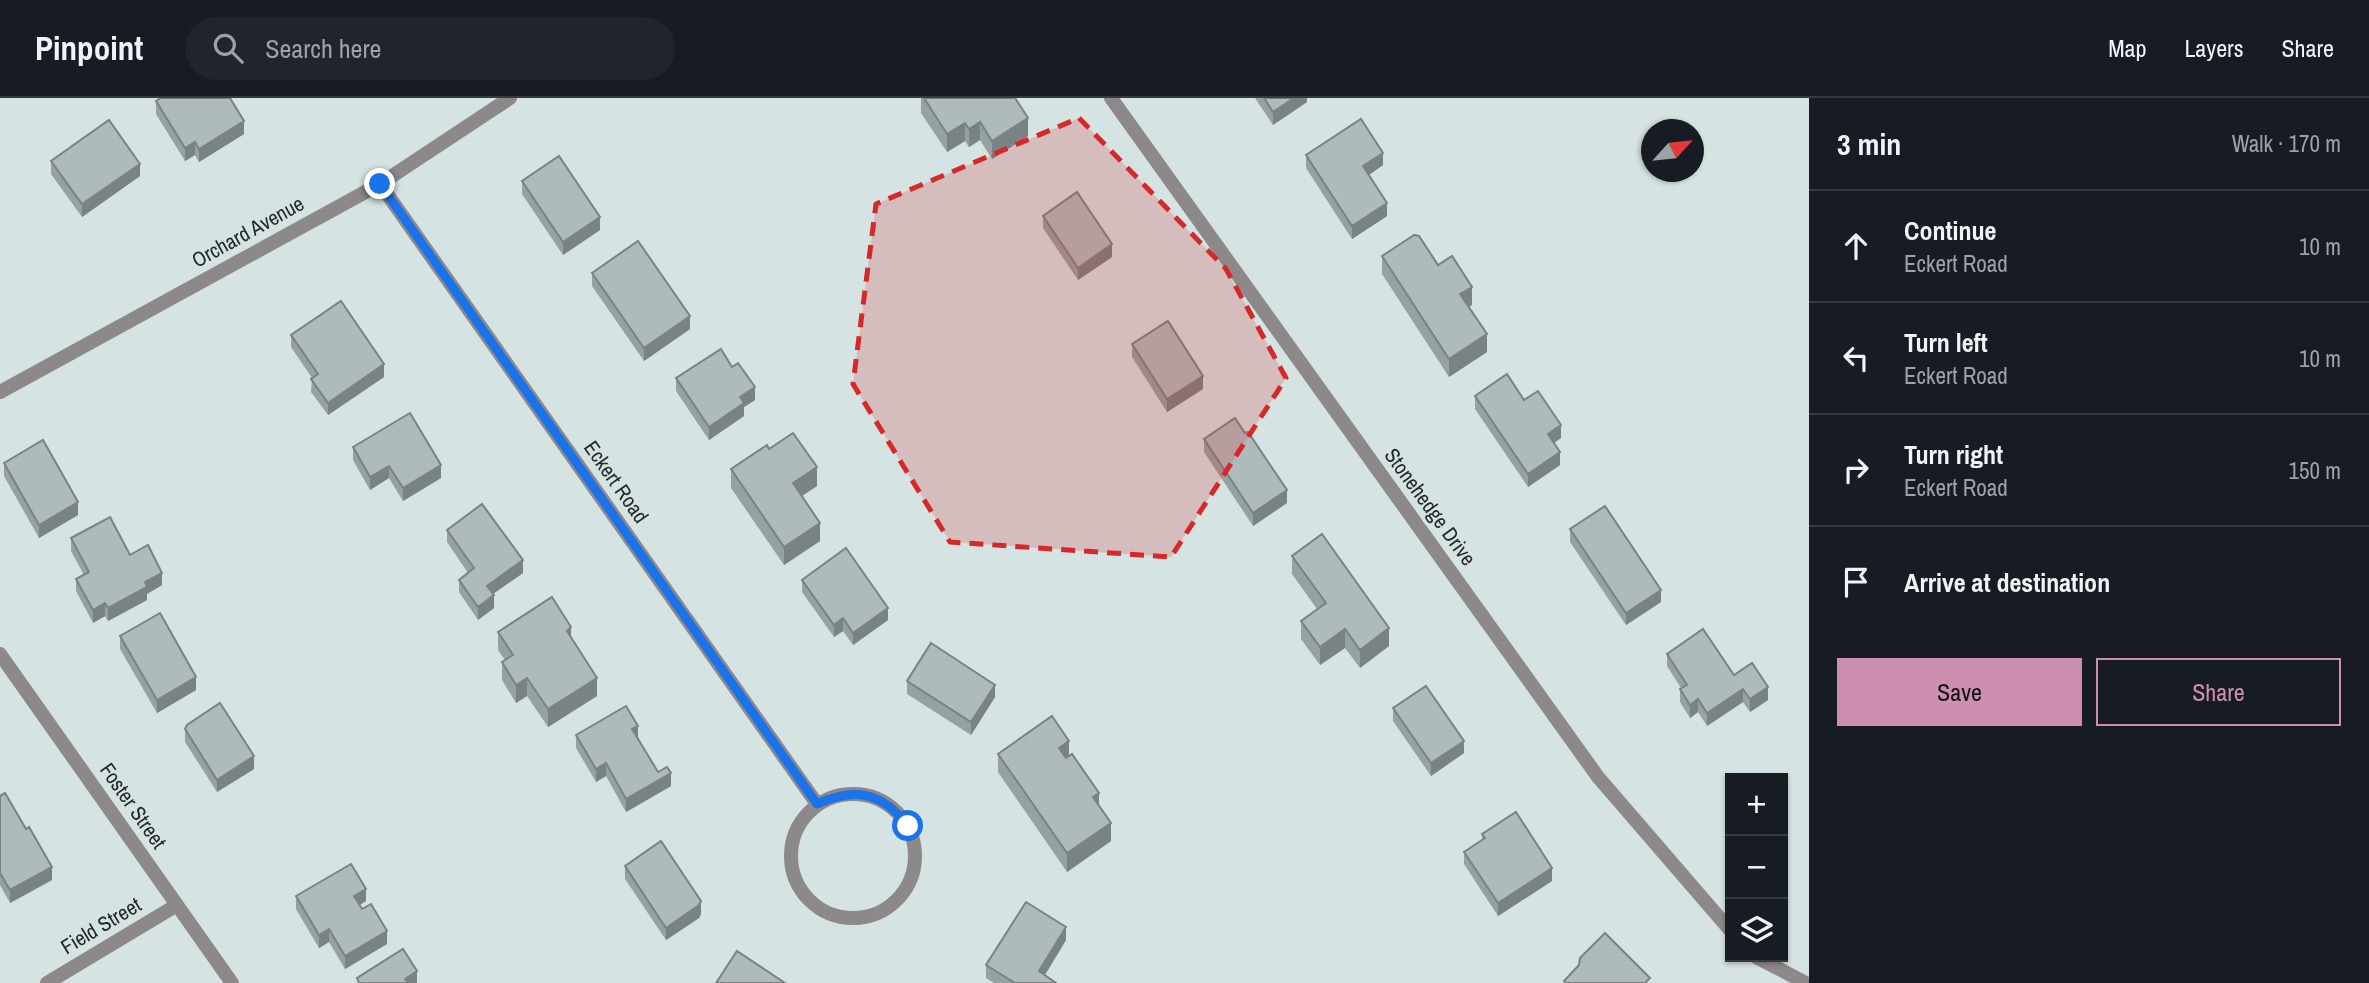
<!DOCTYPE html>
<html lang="en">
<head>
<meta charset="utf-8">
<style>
  :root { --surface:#171b24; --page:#20242c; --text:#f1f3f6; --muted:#9ea1a6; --line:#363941; --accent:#cd8fb0 }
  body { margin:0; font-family:"Archivo Narrow",sans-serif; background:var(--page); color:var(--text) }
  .controls { position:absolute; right:21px; bottom:21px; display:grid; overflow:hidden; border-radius:0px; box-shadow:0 2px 5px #0004 }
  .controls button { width:63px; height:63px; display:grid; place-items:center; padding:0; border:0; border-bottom:2px solid var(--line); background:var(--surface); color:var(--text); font:35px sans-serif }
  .compass { position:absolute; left:1641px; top:21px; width:63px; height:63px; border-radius:50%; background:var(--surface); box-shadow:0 2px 5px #0004; rotate:63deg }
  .stop { position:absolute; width:21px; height:21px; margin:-16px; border:5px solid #1a73e8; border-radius:50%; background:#fff }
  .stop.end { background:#1a73e8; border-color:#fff; box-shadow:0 2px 7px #0008 }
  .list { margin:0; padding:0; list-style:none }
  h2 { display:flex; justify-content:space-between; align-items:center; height:91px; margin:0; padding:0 28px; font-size:30px }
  h2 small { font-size:23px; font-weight:400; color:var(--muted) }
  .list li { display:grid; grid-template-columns:46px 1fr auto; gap:21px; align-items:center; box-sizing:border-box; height:112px; padding:0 28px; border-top:2px solid var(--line) }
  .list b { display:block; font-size:26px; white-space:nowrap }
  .list p { margin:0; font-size:23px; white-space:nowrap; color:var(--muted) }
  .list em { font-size:23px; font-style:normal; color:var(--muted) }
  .actions { display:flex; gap:14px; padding:21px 28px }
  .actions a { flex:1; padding:16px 0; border:2px solid var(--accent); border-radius:0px; text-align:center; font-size:24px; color:var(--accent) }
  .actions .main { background:var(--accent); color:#111 }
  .icon { flex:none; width:38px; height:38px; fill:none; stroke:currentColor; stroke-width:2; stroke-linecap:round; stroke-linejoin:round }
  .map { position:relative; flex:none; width:1809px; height:885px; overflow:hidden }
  header { display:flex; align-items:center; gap:42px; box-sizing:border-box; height:98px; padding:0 35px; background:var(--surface); border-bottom:2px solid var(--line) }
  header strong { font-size:33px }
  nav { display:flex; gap:38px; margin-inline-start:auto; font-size:24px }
  .search { width:490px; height:63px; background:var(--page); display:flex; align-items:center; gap:18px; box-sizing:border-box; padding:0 24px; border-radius:38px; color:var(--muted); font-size:26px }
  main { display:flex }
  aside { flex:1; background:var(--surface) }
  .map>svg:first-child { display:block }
</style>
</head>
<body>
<header>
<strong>Pinpoint</strong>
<div class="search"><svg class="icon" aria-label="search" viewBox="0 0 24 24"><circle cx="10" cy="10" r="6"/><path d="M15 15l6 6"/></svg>Search here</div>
<nav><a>Map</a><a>Layers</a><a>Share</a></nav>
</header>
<main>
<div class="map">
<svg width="1809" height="885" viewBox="0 0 1809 885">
  <rect width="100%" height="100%" fill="#d6e3e3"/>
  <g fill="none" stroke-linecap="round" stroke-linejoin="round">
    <!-- minor -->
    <g stroke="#8d8889" stroke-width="14">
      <path d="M1111,0L1598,679L1730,832"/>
      <path d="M380,86L817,706"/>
      <path d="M0,294L380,86L510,0"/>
      <path d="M0,556L232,885"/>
      <circle cx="853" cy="758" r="62"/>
      <path d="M1756,859L1806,885"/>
      <path d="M47,885L177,807"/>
    </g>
  </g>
  <!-- wall -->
  <g fill="#96a1a1">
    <path d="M921,0H1015L1028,38L992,61L980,42L969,49L965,43L947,54L921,15Z"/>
    <path d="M1255,0H1307V4L1273,27Z"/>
    <path d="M156,3L244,36L199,64L195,57L185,63L156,16Z"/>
    <path d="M1306,57L1383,67L1369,77L1387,118L1352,141L1306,70Z"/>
    <path d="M51,63L140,78L82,119L51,76Z"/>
    <path d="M522,83L600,132L563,157L522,96Z"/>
    <path d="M1043,118L1112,159L1078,182L1043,130Z"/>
    <path d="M1382,158L1438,167L1472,207L1469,209L1487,254L1449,279L1382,176Z"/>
    <path d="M592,175L690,231L644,263L592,188Z"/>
    <path d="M291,237L384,279L328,317L311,294L312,280L291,249Z"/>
    <path d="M1132,246L1203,291L1167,314L1132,259Z"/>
    <path d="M676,280L755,302L744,309V318L709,342L676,293Z"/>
    <path d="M1475,298L1524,302L1561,340L1554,345L1560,367L1528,389L1475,311Z"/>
    <path d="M1204,341L1287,405L1253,428L1204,354Z"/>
    <path d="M353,349L441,380L403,403L389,380L370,392L353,362Z"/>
    <path d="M769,351L817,388L801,398L820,443L784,467L731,390V371Z"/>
    <path d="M4,365L78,417L39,440L4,378Z"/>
    <path d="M1570,431L1661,504L1626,527L1570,444Z"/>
    <path d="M447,432L523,475L493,496L494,510L478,522L459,494V482L468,475L447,444Z"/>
    <path d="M71,440L130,457L162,487L147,496V502L108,523L105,518L93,525L76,493V481L84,477L71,453Z"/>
    <path d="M1292,458L1389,548L1360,570L1345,550L1320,567L1301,541V523L1317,511L1292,476Z"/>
    <path d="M802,482L888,522L853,547L843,533L834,539L802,494Z"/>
    <path d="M498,534L571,540L597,598L548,629L527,598L516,605L502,582V564L505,562L498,552Z"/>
    <path d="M120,538L196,592L157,615L120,551Z"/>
    <path d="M1667,556L1734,577L1768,602L1750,614L1743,604L1707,628L1698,614L1690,620L1680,604V591L1681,590L1667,568Z"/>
    <path d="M907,583L995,599L971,637L907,596Z"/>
    <path d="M1393,610L1464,655L1431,678L1393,623Z"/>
    <path d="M185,631L254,671L217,694L185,644Z"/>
    <path d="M576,637L638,640L658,674L671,688L626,714L606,678L596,684L576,650Z"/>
    <path d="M998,656L1099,707L1111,743L1067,774L998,674Z"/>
    <path d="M0,698L52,782L10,805L0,787Z"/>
    <path d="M1482,736L1552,783L1498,818L1464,766V754L1482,742Z"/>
    <path d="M625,768L701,816L699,820L666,842L625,781Z"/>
    <path d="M296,798L366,803L360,807L387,846L345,871L329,844L319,850L296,811Z"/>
    <path d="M1066,842L1045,877L1057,885H994L986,880V867Z"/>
  </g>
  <!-- shaded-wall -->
  <g fill="#7a8383">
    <path d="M1294,0H1307V4L1273,27V14Z"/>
    <path d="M1028,20V38L992,61V43Z"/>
    <path d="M244,23V36L199,64V51Z"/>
    <path d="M980,24V42L969,49V31Z"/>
    <path d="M965,25V43L947,54V36Z"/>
    <path d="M195,44V57L185,63V50Z"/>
    <path d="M1383,55V67L1363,81V68Z"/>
    <path d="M140,66V78L82,119V106Z"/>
    <path d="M1387,105V118L1352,141V128Z"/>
    <path d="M600,119V132L563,157V144Z"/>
    <path d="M1112,146V159L1078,182V170Z"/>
    <path d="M1472,189V207L1460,214V196Z"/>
    <path d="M690,218V231L644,263V250Z"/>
    <path d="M1487,236V254L1449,279V261Z"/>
    <path d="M384,266V279L328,317V305Z"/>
    <path d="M1203,278V291L1167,314V301Z"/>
    <path d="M755,289V302L744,309V318L709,342V329L740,299Z"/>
    <path d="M1561,327V340L1548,349V336Z"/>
    <path d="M1560,354V367L1528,389V376Z"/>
    <path d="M441,367V380L403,403V390Z"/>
    <path d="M389,368V380L370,392V379Z"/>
    <path d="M817,369V388L793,404V385Z"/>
    <path d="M1287,392V405L1253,428V415Z"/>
    <path d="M78,404V417L39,440V427Z"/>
    <path d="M820,425V443L784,467V449Z"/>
    <path d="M523,462V475L487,500V488Z"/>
    <path d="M162,475V487L147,496V502L108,523V510L145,484Z"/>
    <path d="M1661,492V504L1626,527V515Z"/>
    <path d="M494,497V510L478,522V509Z"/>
    <path d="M105,505V518L93,525V512Z"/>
    <path d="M888,510V522L853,547V535Z"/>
    <path d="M843,520V533L834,539V527Z"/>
    <path d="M571,529V548L567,533Z"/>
    <path d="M1389,530V548L1360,570V552Z"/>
    <path d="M1345,531V550L1320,567V549Z"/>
    <path d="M196,579V592L157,615V602Z"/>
    <path d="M527,580V598L516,605V587Z"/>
    <path d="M597,580V598L548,629V611Z"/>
    <path d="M995,587V599L971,637V624Z"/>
    <path d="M1768,589V602L1750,614V601Z"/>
    <path d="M1743,591V604L1707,628V615Z"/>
    <path d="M1698,601V614L1690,620V607Z"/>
    <path d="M638,628V641L632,631Z"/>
    <path d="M1069,643V661L1059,668V650Z"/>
    <path d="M1464,643V655L1431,678V665Z"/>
    <path d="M254,658V671L217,694V682Z"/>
    <path d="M606,665V678L596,684V671Z"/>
    <path d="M671,675V688L626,714V701Z"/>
    <path d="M1099,695V713L1093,699Z"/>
    <path d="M1111,725V743L1067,774V755Z"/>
    <path d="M52,769V782L10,805V792Z"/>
    <path d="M1552,770V783L1498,818V805Z"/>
    <path d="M366,791V803L354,810V798Z"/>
    <path d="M701,803V816L699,820L666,842V830Z"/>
    <path d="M1066,829V842L1040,885L1039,873Z"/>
    <path d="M329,831V844L319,850V837Z"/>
    <path d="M387,833V846L345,871V858Z"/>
    <path d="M417,873V885H405V881Z"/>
  </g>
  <!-- building -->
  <g fill="#afbbbb" stroke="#7a8383" stroke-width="2">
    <path d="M161,0H230L244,23L199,51L195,44L185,50L156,3Z"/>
    <path d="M924,0H1015L1028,20L992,43L980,24L969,31L965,25L947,36Z"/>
    <path d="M1264,0H1294L1273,14Z"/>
    <path d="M1361,21L1383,55L1363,68L1387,105L1352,128L1306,57Z"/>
    <path d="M109,22L140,66L82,106L51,63Z"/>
    <path d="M559,58L600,119L563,144L522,83Z"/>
    <path d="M1077,94L1112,146L1078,170L1043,118Z"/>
    <path d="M1414,137L1419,138L1438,167L1452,158L1472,189L1460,196L1487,236L1449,261L1382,158Z"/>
    <path d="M638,143L690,218L644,250L592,175Z"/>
    <path d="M341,203L384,266L328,305L311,281L318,276L291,237Z"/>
    <path d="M1168,223L1203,278L1167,301L1132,246Z"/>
    <path d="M721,251L732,269L738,265L755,289L740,299L744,305L709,329L676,280Z"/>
    <path d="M1507,276L1524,302L1538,293L1561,327L1548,336L1560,354L1528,376L1475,298Z"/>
    <path d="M410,315L441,367L403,390L389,368L370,379L353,349Z"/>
    <path d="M1235,320L1245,335L1248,334L1287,392L1253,415L1204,341Z"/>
    <path d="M793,335L817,369L793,385L820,425L784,449L731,371L767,347L769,351Z"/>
    <path d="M43,342L78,404L39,427L4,365Z"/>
    <path d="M482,406L523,462L487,488L494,497L478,509L459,482L474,470L447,432Z"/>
    <path d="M1605,408L1661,492L1626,515L1570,431Z"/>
    <path d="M110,419L130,457L148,447L162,475L145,484L147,489L108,510L105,505L93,512L76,481L89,474L71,440Z"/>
    <path d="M1322,436L1389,530L1360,552L1345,531L1320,549L1301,523L1326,505L1292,458Z"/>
    <path d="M846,450L888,510L853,535L843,520L834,527L802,482Z"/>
    <path d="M552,499L571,529L567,533L597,580L548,611L527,580L516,587L502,564L513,557L498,534Z"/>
    <path d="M160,515L196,579L157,602L120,538Z"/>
    <path d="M1703,531L1734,577L1752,565L1768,589L1750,601L1743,591L1707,615L1698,601L1690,607L1680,591L1687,587L1667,556Z"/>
    <path d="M931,545L995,587L971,624L907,583Z"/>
    <path d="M1426,588L1464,643L1431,665L1393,610Z"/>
    <path d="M220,605L254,658L217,682L185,631L187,627Z"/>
    <path d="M626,608L638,628L632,631L658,674L667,669L671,675L626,701L606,665L596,671L576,637Z"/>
    <path d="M1052,618L1069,643L1059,650L1066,660L1072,656L1099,695L1093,699L1111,725L1067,755L998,656Z"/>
    <path d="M5,695L26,731L29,729L52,769L10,792L0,775V698Z"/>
    <path d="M1516,714L1552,770L1498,805L1464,754L1485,740L1482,736Z"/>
    <path d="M661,743L701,803L699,807L666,830L625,768Z"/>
    <path d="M351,766L366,791L354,798L362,811L371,806L387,833L345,858L329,831L319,837L296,798Z"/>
    <path d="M1026,804L1066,829L1039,873L1056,885H1015L986,867Z"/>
    <path d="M1605,835L1650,880L1645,885H1566L1564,883L1579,867L1580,860Z"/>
    <path d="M403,851L417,873L405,881L408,885H359L357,880Z"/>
    <path d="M737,853L785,885H716Z"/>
  </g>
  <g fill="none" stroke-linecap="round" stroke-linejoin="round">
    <!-- route -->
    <path stroke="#1a73e8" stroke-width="9" d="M380,86L817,706C856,689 882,694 908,728"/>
  </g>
  <!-- marked area -->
  <path fill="#d62828" fill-opacity="0.2" stroke="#d62828" stroke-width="5" stroke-dasharray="14 9" stroke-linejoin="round" d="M1079,20L1226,171L1286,280L1171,459L950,444L853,286L876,106Z"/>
  <g text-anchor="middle" stroke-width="7" stroke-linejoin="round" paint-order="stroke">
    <!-- street labels -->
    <g font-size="21" fill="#242929" stroke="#d6e3e3">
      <text transform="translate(248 134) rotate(-29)" y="7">Orchard Avenue</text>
      <text transform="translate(616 384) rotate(55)" y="7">Eckert Road</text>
      <text transform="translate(1430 409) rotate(54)" y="7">Stonehedge Drive</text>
      <text transform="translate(133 708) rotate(55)" y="7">Foster Street</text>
      <text transform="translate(101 828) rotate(-31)" y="7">Field Street</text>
    </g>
  </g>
</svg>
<div class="controls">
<button>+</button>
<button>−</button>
<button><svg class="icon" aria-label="layers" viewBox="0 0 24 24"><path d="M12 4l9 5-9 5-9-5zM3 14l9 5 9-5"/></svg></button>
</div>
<svg class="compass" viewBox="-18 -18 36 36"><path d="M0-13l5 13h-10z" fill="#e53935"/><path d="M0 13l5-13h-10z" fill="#9ea1a6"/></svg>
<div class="stop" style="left:908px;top:728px"></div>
<div class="stop end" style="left:380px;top:86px"></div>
</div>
<aside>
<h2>3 min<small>Walk · 170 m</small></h2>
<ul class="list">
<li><svg class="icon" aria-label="ahead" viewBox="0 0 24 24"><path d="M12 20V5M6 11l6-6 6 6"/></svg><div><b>Continue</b><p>Eckert Road</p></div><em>10 m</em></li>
<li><svg class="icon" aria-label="left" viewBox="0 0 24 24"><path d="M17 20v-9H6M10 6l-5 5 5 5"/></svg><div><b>Turn left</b><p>Eckert Road</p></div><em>10 m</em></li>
<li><svg class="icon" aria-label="right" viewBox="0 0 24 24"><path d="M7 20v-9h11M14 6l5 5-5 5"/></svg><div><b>Turn right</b><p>Eckert Road</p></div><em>150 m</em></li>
<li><svg class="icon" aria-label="arrive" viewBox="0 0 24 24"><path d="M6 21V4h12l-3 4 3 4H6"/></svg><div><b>Arrive at destination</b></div></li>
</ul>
<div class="actions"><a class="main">Save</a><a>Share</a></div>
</aside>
</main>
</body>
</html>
